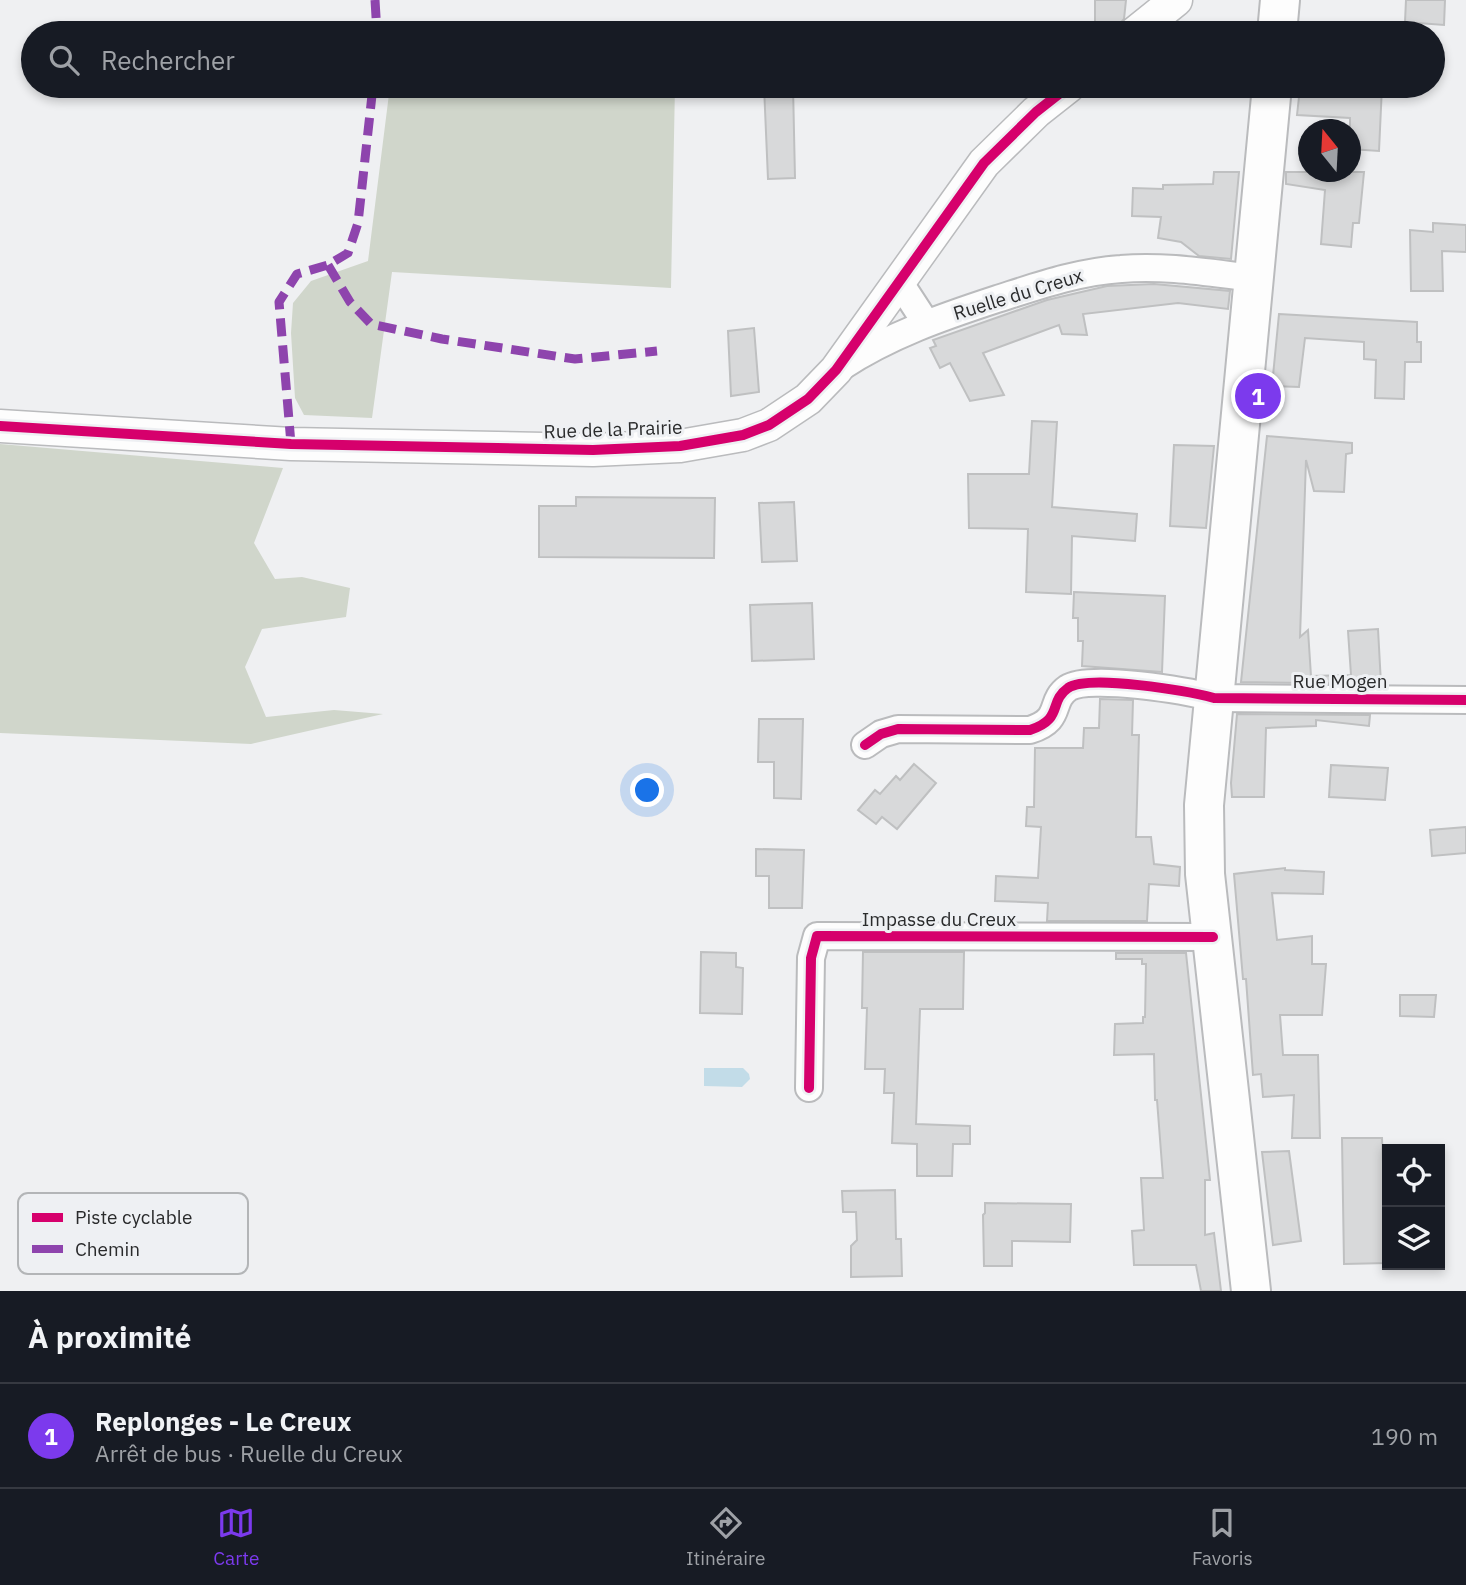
<!DOCTYPE html>
<html lang="fr">
<head>
<meta charset="utf-8">
<style>
  :root { --surface:#171b24; --page:#20242c; --text:#f1f3f6; --muted:#9ea1a6; --line:#363941; --accent:#7c3aed }
  body { margin:0; font-family:"IBM Plex Sans",sans-serif; background:var(--page); color:var(--text) }
  .controls { position:absolute; right:21px; bottom:21px; display:grid; overflow:hidden; border-radius:0px; box-shadow:0 4px 10px #0003 }
  .controls button { width:63px; height:63px; display:grid; place-items:center; padding:0; border:0; border-bottom:2px solid var(--line); background:var(--surface); color:var(--text); font:35px sans-serif }
  .compass { position:absolute; left:1298px; top:119px; width:63px; height:63px; border-radius:50%; background:var(--surface); box-shadow:0 4px 10px #0003; rotate:342deg }
  .you { position:absolute; left:648px; top:791px; width:24px; height:24px; margin:-18px; border:5px solid #fff; border-radius:50%; background:#1a73e8; box-shadow:0 0 0 10px #1a73e833 }
  .badge { display:grid; place-items:center; width:46px; height:46px; border-radius:50%; background:var(--accent); color:#fff; font-size:23px; font-weight:700 }
  .pin { position:absolute; translate:-50% -50%; border:4px solid #fff; box-shadow:0 2px 7px #0006 }
  .list { margin:0; padding:0; list-style:none }
  h2 { display:flex; justify-content:space-between; align-items:center; height:91px; margin:0; padding:0 28px; font-size:30px }
  h2 small { font-size:23px; font-weight:400; color:var(--muted) }
  .list li { display:grid; grid-template-columns:46px 1fr auto; gap:21px; align-items:center; box-sizing:border-box; height:105px; padding:0 28px; border-top:2px solid var(--line) }
  .list b { display:block; font-size:26px; white-space:nowrap }
  .list p { margin:0; font-size:23px; white-space:nowrap; color:var(--muted) }
  .list em { font-size:23px; font-style:normal; color:var(--muted) }
  .icon { flex:none; width:38px; height:38px; fill:none; stroke:currentColor; stroke-width:2; stroke-linecap:round; stroke-linejoin:round }
  .map { position:relative; flex:none; width:1466px; height:1291px; overflow:hidden }
  .search { position:absolute; background:var(--surface); box-shadow:0 4px 10px #0003; left:21px; right:21px; top:21px; height:77px; display:flex; align-items:center; gap:18px; box-sizing:border-box; padding:0 24px; border-radius:38px; color:var(--muted); font-size:26px }
  .sheet { height:196px; background:var(--surface) }
  nav { display:flex; justify-content:space-around; align-items:center; box-sizing:border-box; height:98px; border-top:2px solid var(--line); background:var(--surface); font-size:19px; color:var(--muted) }
  nav a { display:grid; justify-items:center; gap:4px }
  nav .on { color:var(--accent) }
  .map>svg:first-child { display:block }
</style>
</head>
<body>
<div class="map">
<svg width="1466" height="1291" viewBox="0 0 1466 1291">
  <rect width="100%" height="100%" fill="#eff0f2"/>
  <!-- green -->
  <g fill="#d0d6cb">
    <path d="M390,86H675L671,288L392,272L372,418L304,415L295,398L291,333L293,303L311,281L368,261Z"/>
    <path d="M0,444L283,468L254,543L275,579L302,577L350,588L346,617L262,629L245,667L266,717L334,710L383,714L251,744L0,733Z"/>
  </g>
  <!-- water -->
  <path fill="#c2dce8" d="M704,1068H743L749,1074L750,1079L742,1087L704,1086Z"/>
  <!-- building -->
  <g fill="#d8d9da" stroke="#bfc0c1" stroke-width="2">
    <path d="M1095,0H1126L1124,19L1118,26L1095,25Z"/>
    <path d="M1406,0H1445L1444,25L1405,22Z"/>
    <path d="M764,86H793L795,178L768,179Z"/>
    <path d="M1348,86H1382L1379,151L1350,149V118L1297,115L1300,88L1346,89Z"/>
    <path d="M1214,172H1239L1231,259L1199,256L1181,242L1158,238L1161,217L1132,216L1133,188L1163,189V185L1213,184Z"/>
    <path d="M1286,172H1364L1359,223H1353L1351,247L1321,244L1325,190L1286,184Z"/>
    <path d="M1433,223L1466,225V252L1442,251L1443,291H1411L1410,230L1433,232Z"/>
    <path d="M1154,284L1230,291L1228,309L1178,303L1083,314L1087,335L1062,334L1059,325L983,353L1004,395L970,401L950,363L940,368L930,348L936,346L933,340L1047,300L1107,286Z"/>
    <path d="M1279,314L1417,322V342H1421V362H1405L1404,399L1375,398L1376,360L1364,359V342L1305,338L1299,387L1272,386Z"/>
    <path d="M754,328L759,392L731,396L728,331Z"/>
    <path d="M1032,421L1057,422L1052,507L1137,514L1135,541L1072,536L1071,594L1026,592L1028,529L969,528L968,474H1029Z"/>
    <path d="M1267,436L1352,443V453L1346,454L1344,492L1314,491L1306,460L1300,637L1308,630L1311,676L1351,675L1348,631L1378,629L1381,684L1241,682Z"/>
    <path d="M1174,445L1214,446L1206,528L1170,526Z"/>
    <path d="M576,497L715,498L714,558L539,557V506H576Z"/>
    <path d="M794,502L797,561L762,562L759,503Z"/>
    <path d="M1074,592L1165,596L1162,672L1082,666L1083,641H1078V618H1073Z"/>
    <path d="M812,603L814,659L752,661L750,605Z"/>
    <path d="M1100,699L1133,700L1132,735H1139L1136,837H1151L1154,864L1180,867L1179,886L1149,884L1147,921H1047L1048,903L995,901L996,876L1038,878L1041,827L1026,826L1027,807H1034L1035,748H1083L1084,728H1099Z"/>
    <path d="M1237,714L1370,715L1369,726L1316,720V726L1266,728L1264,797H1232L1231,783Z"/>
    <path d="M759,719H803L801,799L774,798V762H758Z"/>
    <path d="M914,764L936,783L897,829L882,817L876,824L858,810L875,790L880,794L896,776L900,780Z"/>
    <path d="M1331,765L1388,768L1385,800L1329,797Z"/>
    <path d="M1466,827V853L1432,856L1430,830Z"/>
    <path d="M756,849L804,850L802,908H769V876H756Z"/>
    <path d="M1285,868V870L1324,872L1323,894L1272,893L1277,940L1312,936V964H1326L1322,1015H1280L1283,1055H1318L1320,1138H1292L1294,1095L1263,1097L1261,1074L1253,1075L1246,979H1243L1234,874Z"/>
    <path d="M701,952L736,953V967L743,968L742,1014L700,1013Z"/>
    <path d="M863,952H964L963,1009H920L916,1124L970,1126V1144H953L952,1176H917V1144L892,1143L894,1093H884L885,1069H865L867,1008H862Z"/>
    <path d="M1116,953H1186L1210,1180H1205V1235L1214,1233L1221,1291H1201L1196,1265H1134L1132,1231L1144,1230L1141,1178H1163L1157,1100H1155L1154,1054L1114,1055L1115,1024L1143,1023V1017H1145L1146,964H1142V959H1116Z"/>
    <path d="M1400,995H1436L1434,1017L1400,1016Z"/>
    <path d="M1342,1138H1382L1387,1263L1344,1264Z"/>
    <path d="M1289,1151L1301,1241L1273,1245L1262,1152Z"/>
    <path d="M895,1190L896,1239H901L902,1276L851,1277V1246L857,1240L856,1212H843L842,1191Z"/>
    <path d="M985,1203L1071,1204L1070,1242L1012,1241V1266H984L983,1215L985,1213Z"/>
  </g>
  <g fill="none" stroke-linecap="round" stroke-linejoin="round">
    <!-- minor casing -->
    <g stroke="#babbbd" stroke-width="30">
      <g id="minor">
        <path d="M900,283L926,323"/>
        <path d="M841,367C890,335 942,317 997,299C1038,286 1077,272 1121,269C1165,265 1210,273 1253,278"/>
        <path d="M865,745L881,734L898,729L1030,730C1064,719 1048,702 1068,688C1089,674 1188,691 1214,698L1466,700"/>
        <path d="M809,1088L811,958L817,936L1213,937"/>
      </g>
    </g>
    <!-- tertiary casing -->
    <g stroke="#babbbd" stroke-width="35">
      <g id="tertiary">
        <path d="M1135,33L1176,0"/>
        <path d="M0,426L291,444L593,450L680,446L743,435L769,425L808,399L836,370L984,163L1036,112L1069,86"/>
      </g>
    </g>
    <!-- primary casing -->
    <g stroke="#babbbd" stroke-width="42">
      <g id="primary">
        <path d="M1277,33L1280,0"/>
        <path d="M1251,1291L1205,874L1204,805L1272,86"/>
      </g>
    </g>
    <!-- minor -->
    <use href="#minor" stroke="#fdfdfd" stroke-width="26"/>
    <!-- tertiary -->
    <use href="#tertiary" stroke="#fdfdfd" stroke-width="32"/>
    <!-- primary -->
    <use href="#primary" stroke="#fdfdfd" stroke-width="38"/>
    <!-- quiet -->
    <g stroke="#8e44ad" stroke-width="9" stroke-dasharray="18 9" stroke-linecap="butt">
      <path d="M375,0L377,33"/>
      <path d="M328,265L350,302L371,324L442,339L575,359L657,351"/>
      <path d="M291,444L279,302L297,274L328,265L348,253L358,223L373,86"/>
    </g>
    <!-- cycleway casing -->
    <g stroke="#eef0f3" stroke-width="15">
      <g id="cycleway">
        <path d="M0,426L291,444L593,450L680,446L743,435L769,425L808,399L836,370L984,163L1036,112L1069,86"/>
        <path d="M865,745L881,734L898,729L1030,730C1064,719 1048,702 1068,688C1089,674 1188,691 1214,698L1466,700"/>
        <path d="M809,1088L811,958L817,936L1213,937"/>
      </g>
    </g>
    <!-- cycleway -->
    <use href="#cycleway" stroke="#d6006c" stroke-width="10"/>
  </g>
  <g text-anchor="middle" stroke-width="6" stroke-linejoin="round" paint-order="stroke">
    <!-- street labels -->
    <g font-size="19" fill="#2a2b2c" stroke="#eef0f3">
      <text transform="translate(1018 294) rotate(-17)" y="7">Ruelle du Creux</text>
      <text transform="translate(613 429) rotate(-2)" y="7">Rue de la Prairie</text>
      <text x="1340" y="688">Rue Mogen</text>
      <text x="939" y="926">Impasse du Creux</text>
    </g>
  </g>
  <!-- legend -->
  <rect x="18" y="1193" width="230" height="81" rx="10" fill="#eef0f3" stroke="#b3b5b7" stroke-width="2"/>
  <rect x="32" y="1213" width="31" height="9" fill="#d6006c"/>
  <rect x="32" y="1245" width="31" height="8" fill="#8e44ad"/>
  <g font-size="19" fill="#2a2b2c">
    <text x="75" y="1224">Piste cyclable</text>
    <text x="75" y="1256">Chemin</text>
  </g>
</svg>
<div class="controls">
<button><svg class="icon" aria-label="locate" viewBox="0 0 24 24"><circle cx="12" cy="12" r="6"/><path d="M12 2v4M12 18v4M2 12h4M18 12h4"/></svg></button>
<button><svg class="icon" aria-label="layers" viewBox="0 0 24 24"><path d="M12 4l9 5-9 5-9-5zM3 14l9 5 9-5"/></svg></button>
</div>
<svg class="compass" viewBox="-18 -18 36 36"><path d="M0-13l5 13h-10z" fill="#e53935"/><path d="M0 13l5-13h-10z" fill="#9ea1a6"/></svg>
<div class="you"></div>
<div class="pin badge" style="left:1258px;top:396px">1</div>
<div class="search"><svg class="icon" aria-label="search" viewBox="0 0 24 24"><circle cx="10" cy="10" r="6"/><path d="M15 15l6 6"/></svg>Rechercher</div>
</div>
<section class="sheet">
<h2>À proximité<small></small></h2>
<ul class="list">
<li><span class="badge">1</span><div><b>Replonges - Le Creux</b><p>Arrêt de bus · Ruelle du Creux</p></div><em>190 m</em></li>
</ul>
</section>
<nav>
<a class="on"><svg class="icon" aria-label="map" viewBox="0 0 24 24"><path d="M3 6l6-2 6 2 6-2v14l-6 2-6-2-6 2zM9 4v14M15 6v14"/></svg>Carte</a>
<a><svg class="icon" aria-label="directions" viewBox="0 0 24 24"><path d="M12 3l9 9-9 9-9-9zM9 14v-3h6M13 9l2 2-2 2"/></svg>Itinéraire</a>
<a><svg class="icon" aria-label="saved" viewBox="0 0 24 24"><path d="M7 4h10v16l-5-4-5 4z"/></svg>Favoris</a>
</nav>
</body>
</html>
